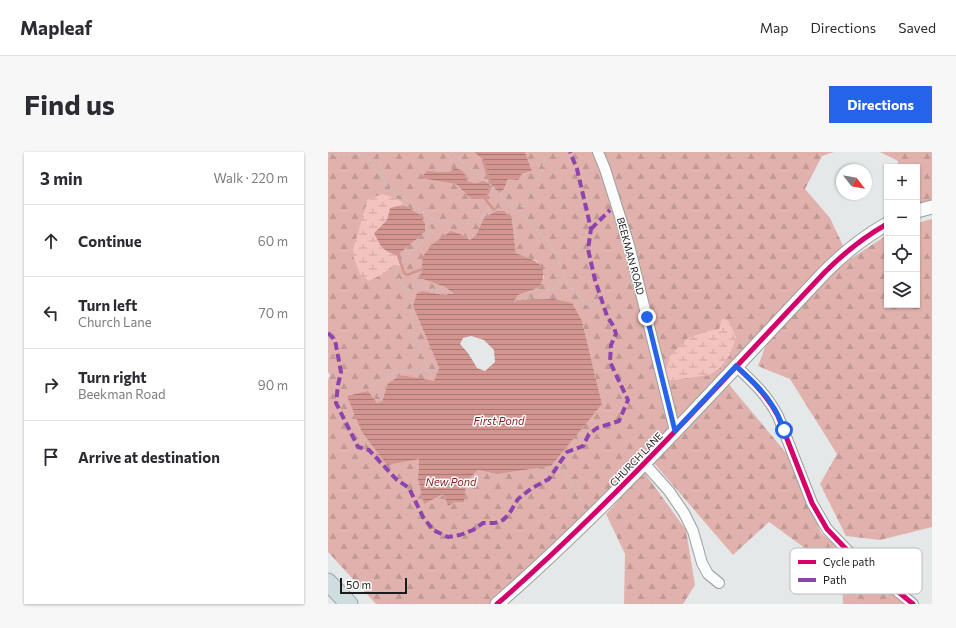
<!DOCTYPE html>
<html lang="en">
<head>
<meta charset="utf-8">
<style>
  :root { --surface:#fff; --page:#f7f7f7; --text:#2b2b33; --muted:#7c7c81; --line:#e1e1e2; --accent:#2563eb }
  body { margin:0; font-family:Commissioner,sans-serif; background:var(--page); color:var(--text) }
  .controls { position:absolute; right:12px; top:12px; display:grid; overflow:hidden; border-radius:0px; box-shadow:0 1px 3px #0004 }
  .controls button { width:36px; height:36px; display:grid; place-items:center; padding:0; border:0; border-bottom:1px solid var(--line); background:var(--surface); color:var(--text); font:20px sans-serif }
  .compass { position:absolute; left:508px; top:12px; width:36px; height:36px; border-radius:50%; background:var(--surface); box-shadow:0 1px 3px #0004; rotate:121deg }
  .scale { position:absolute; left:12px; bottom:10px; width:67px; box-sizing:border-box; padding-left:4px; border:2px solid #191b1c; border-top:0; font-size:11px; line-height:14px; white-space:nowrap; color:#191b1c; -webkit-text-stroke:3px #fff; paint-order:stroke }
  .stop { position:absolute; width:12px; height:12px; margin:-9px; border:3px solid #2563eb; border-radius:50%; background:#fff }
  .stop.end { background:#2563eb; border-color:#fff; box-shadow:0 1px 4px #0008 }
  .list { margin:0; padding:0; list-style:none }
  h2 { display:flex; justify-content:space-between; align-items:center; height:52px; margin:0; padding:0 16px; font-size:17px }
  h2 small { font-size:13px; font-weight:400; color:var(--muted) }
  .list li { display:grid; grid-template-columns:26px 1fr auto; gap:12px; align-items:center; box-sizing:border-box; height:72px; padding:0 16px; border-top:1px solid var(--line) }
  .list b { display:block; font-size:15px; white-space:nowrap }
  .list p { margin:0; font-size:13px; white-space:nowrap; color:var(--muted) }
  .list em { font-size:13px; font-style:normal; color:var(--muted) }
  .icon { flex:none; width:22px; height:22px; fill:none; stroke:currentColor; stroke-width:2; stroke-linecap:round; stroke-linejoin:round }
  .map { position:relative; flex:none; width:604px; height:452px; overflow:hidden; border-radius:0px }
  header { display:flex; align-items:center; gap:24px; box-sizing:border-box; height:56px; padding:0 20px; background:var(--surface); border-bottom:1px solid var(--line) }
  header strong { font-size:19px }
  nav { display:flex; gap:22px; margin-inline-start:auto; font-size:14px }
  .intro { display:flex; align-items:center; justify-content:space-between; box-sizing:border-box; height:96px; padding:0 24px }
  h1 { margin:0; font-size:28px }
  .button { padding:10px 18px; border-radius:0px; background:var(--accent); color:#fff; font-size:14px; font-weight:700 }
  main { display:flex; gap:24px; padding:0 24px }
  aside { flex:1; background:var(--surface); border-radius:0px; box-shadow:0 1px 3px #0004 }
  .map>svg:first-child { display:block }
</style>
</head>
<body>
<header>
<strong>Mapleaf</strong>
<nav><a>Map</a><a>Directions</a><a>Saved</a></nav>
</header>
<div class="intro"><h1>Find us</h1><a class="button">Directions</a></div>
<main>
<aside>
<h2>3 min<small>Walk · 220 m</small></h2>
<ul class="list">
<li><svg class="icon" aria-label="ahead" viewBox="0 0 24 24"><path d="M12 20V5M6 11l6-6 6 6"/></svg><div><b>Continue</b></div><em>60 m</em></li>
<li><svg class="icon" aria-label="left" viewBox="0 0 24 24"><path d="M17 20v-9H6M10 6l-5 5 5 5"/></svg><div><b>Turn left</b><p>Church Lane</p></div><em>70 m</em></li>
<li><svg class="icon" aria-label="right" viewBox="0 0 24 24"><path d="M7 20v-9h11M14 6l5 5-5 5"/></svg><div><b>Turn right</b><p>Beekman Road</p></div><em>90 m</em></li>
<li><svg class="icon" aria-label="arrive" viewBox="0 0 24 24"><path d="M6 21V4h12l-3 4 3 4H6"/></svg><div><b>Arrive at destination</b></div></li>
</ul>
</aside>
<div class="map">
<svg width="604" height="452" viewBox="0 0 604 452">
  <defs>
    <pattern id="forest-firs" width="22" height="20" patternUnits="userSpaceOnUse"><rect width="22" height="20" fill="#e1b2ad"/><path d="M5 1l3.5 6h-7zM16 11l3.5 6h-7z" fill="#c09894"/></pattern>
    <pattern id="wetland-marsh" width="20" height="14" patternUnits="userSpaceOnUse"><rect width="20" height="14" fill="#f2c3bf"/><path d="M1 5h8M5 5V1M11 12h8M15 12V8" fill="none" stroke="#cfa7a4"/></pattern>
    <pattern id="water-rules" width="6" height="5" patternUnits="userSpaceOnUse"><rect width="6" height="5" fill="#d29590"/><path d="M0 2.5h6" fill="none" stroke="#aa7975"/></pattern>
  </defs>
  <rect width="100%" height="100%" fill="#e4e8e9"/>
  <!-- forest -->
  <g fill="url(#forest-firs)" fill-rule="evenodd">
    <path d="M0,0H146L155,8L163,33L176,37L180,27L204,19L197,0H506L494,4L477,37L502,66L518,100L169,452H48L0,400V228L2,223L0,220ZM99,19L121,20L135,19L140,29L147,31L155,29L143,47L128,32ZM40,47H69L78,54L91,62L97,80L70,103L72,114L66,112L53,123L33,72ZM155,68H184L188,101L209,109L216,124L212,135L207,137L190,143L186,149L226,147L254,169L274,252L168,322L150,318L138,330L127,350L120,354L115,342L96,351L90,328L91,307L39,240L49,251L54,249L60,231L73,223L106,230L111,216L85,154L95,139L116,143L125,141L117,135L95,127L134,83L142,88L148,83Z"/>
    <path d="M552,0H604V52L589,56V15H570V9Z"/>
    <path d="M604,67V375L552,388L518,384L492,332L509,302L462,227L430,214L439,190L515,112L559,83V153H589V71Z"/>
    <path d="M399,230L464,308L493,381L579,452H515L514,423L441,370L405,403L325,310Z"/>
    <path d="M316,320L358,378L367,433L355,452H296L297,402L278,362Z"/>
  </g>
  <!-- wetland -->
  <g fill="url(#wetland-marsh)">
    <path d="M55,42L69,47L78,54H69L62,56L59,68L46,81C52,94 55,100 70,103L72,114L66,112L53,123L41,129L32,122L24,101L40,47Z"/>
    <path d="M394,167L400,168L408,185L402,203L392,216L381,223L339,229L338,219L342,204L360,186L380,179L391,177Z"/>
  </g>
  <!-- water -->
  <g fill="url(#water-rules)" fill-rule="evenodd">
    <path d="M146,0H197L204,19L194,22L190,28L180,27L176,37L171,41L163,33L157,47H143L128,32L93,26L99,19L121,20L127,16L135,19L140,29L147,31L155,29L163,32L155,8Z"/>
    <path d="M69,54H78L91,62L97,71V80L70,103C55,100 52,94 46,81L59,68L62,56Z"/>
    <path d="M167,59H176L184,68L188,101C199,106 218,109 215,125C215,128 213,131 212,135L207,137L190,143L187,148L226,147L244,151L254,169L274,252L223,314L168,322L150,318L138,330L136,350H127L120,354L115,342L96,352L90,328L91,307L59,313L34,280L19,244L40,239L49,251L54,249L60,231L73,223L106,229L111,216L85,154L89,141L95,139L116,143L125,141L117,135L95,127L93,123L95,104L106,91L123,79L134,83L142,88L148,83L155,68ZM143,184L156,188L166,198L167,210L157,219L149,216L140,201L132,192L135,186Z"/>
  </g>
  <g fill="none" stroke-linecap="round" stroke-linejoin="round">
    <!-- stream -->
    <g stroke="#d29590" stroke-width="2.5">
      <path d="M155,8L163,33L157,47L167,59"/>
      <path d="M70,103L76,121L79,123L94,117"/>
    </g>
    <!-- street casing -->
    <g stroke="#9c9f9f" stroke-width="12">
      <g id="street">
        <path d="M270,0L277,17L301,93L347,279"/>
        <path d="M408,214C425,230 439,243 450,264L484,351L499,377L519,398L585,452"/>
        <path d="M316,311L341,339L356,361L365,379L374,411L380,422L391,431"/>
      </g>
    </g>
    <!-- secondary casing -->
    <g stroke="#9c9f9f" stroke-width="15">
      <g id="secondary">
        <path d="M589,59L604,55"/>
        <path d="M169,452C286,350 390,233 497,120C517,100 534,86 559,72"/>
      </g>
    </g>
    <!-- highway casing -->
    <g stroke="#98a8ad" stroke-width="19">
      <path id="highway" d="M0,430L21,452"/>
    </g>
    <!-- path -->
    <g stroke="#c4c5c6" stroke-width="1.5" stroke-dasharray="2 3" stroke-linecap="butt">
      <path d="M50,0L57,31"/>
      <path d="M123,0L163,33L180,50L196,63L224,95L238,127L244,136L259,153L274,149"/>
      <path d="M0,3L38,2L58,33L105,67"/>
      <path d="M125,141L91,134L77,137L67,120L82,101L98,86L103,75L105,67L120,71L132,72L149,70L160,61L167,59L180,50L197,55L204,32L213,22L217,6L214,0"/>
      <path d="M186,149L210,144L227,136L232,127H238"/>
      <path d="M54,249L45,233L66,221L85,216L101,220L85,181V162L82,146L77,137"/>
      <path d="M235,315L256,357"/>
    </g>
    <!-- street -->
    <use href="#street" stroke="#fbfcfc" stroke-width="10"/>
    <!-- secondary -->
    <use href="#secondary" stroke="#fbfcfc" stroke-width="13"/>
    <!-- highway -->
    <use href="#highway" stroke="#cfdce0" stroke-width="17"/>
    <!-- quiet -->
    <g stroke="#8e44ad" stroke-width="4" stroke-dasharray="8 4" stroke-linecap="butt">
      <path d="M263,77L282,58"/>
      <path d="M0,181L7,188L13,220L10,233L8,251L30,295L41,298L68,327L81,336L95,365L105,378L120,385L132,383L145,378L155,371H167L175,368L181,362L190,347L204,336L221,327L239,300L255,294L261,282L269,276L291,269L300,248L282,210L283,193L288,182L286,175L279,164L267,128L260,97L263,77L249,17L242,0"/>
    </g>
    <!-- cycleway casing -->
    <g stroke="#fff" stroke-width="8">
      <g id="cycleway">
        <path d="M408,214C425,230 439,243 450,264L484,351L499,377L519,398L585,452"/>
        <path d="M169,452C286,350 390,233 497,120C517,100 534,86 559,72"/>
      </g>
    </g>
    <!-- cycleway -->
    <use href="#cycleway" stroke="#d6006c" stroke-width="5"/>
  </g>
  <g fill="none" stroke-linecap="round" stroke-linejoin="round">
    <!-- route -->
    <path stroke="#2563eb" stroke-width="5" d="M319,165L347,279L408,214C421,226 435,238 444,253C450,261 453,270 456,278"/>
  </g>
  <g text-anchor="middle" stroke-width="3" stroke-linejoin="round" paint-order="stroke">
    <!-- street labels -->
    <g font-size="10" fill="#191b1c" stroke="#fff">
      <text transform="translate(303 104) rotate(75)" y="4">BEEKMAN ROAD</text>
      <text transform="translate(308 307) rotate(-46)" y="4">CHURCH LANE</text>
    </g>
    <!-- water labels -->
    <g font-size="11" font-style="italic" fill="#861a1b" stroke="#fff">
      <text x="171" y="273">First Pond</text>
      <text x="123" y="334">New Pond</text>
    </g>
  </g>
  <!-- legend -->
  <rect x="462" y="396" width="132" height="46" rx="6" fill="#fff" stroke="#babbbb" stroke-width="1"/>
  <rect x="470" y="408" width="18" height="4" fill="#d6006c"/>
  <rect x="470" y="426" width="18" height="4" fill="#8e44ad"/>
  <g font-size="11" fill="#191b1c">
    <text x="495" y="414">Cycle path</text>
    <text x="495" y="432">Path</text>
  </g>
</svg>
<div class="controls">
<button>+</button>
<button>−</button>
<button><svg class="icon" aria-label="locate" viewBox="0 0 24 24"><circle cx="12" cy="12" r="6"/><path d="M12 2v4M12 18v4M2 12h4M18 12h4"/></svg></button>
<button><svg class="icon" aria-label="layers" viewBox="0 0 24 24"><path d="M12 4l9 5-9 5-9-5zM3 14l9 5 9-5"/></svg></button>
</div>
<svg class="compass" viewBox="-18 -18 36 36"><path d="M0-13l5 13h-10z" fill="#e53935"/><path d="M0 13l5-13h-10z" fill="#7c7c81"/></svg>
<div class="scale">50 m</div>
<div class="stop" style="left:456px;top:278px"></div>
<div class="stop end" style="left:319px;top:165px"></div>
</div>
</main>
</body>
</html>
